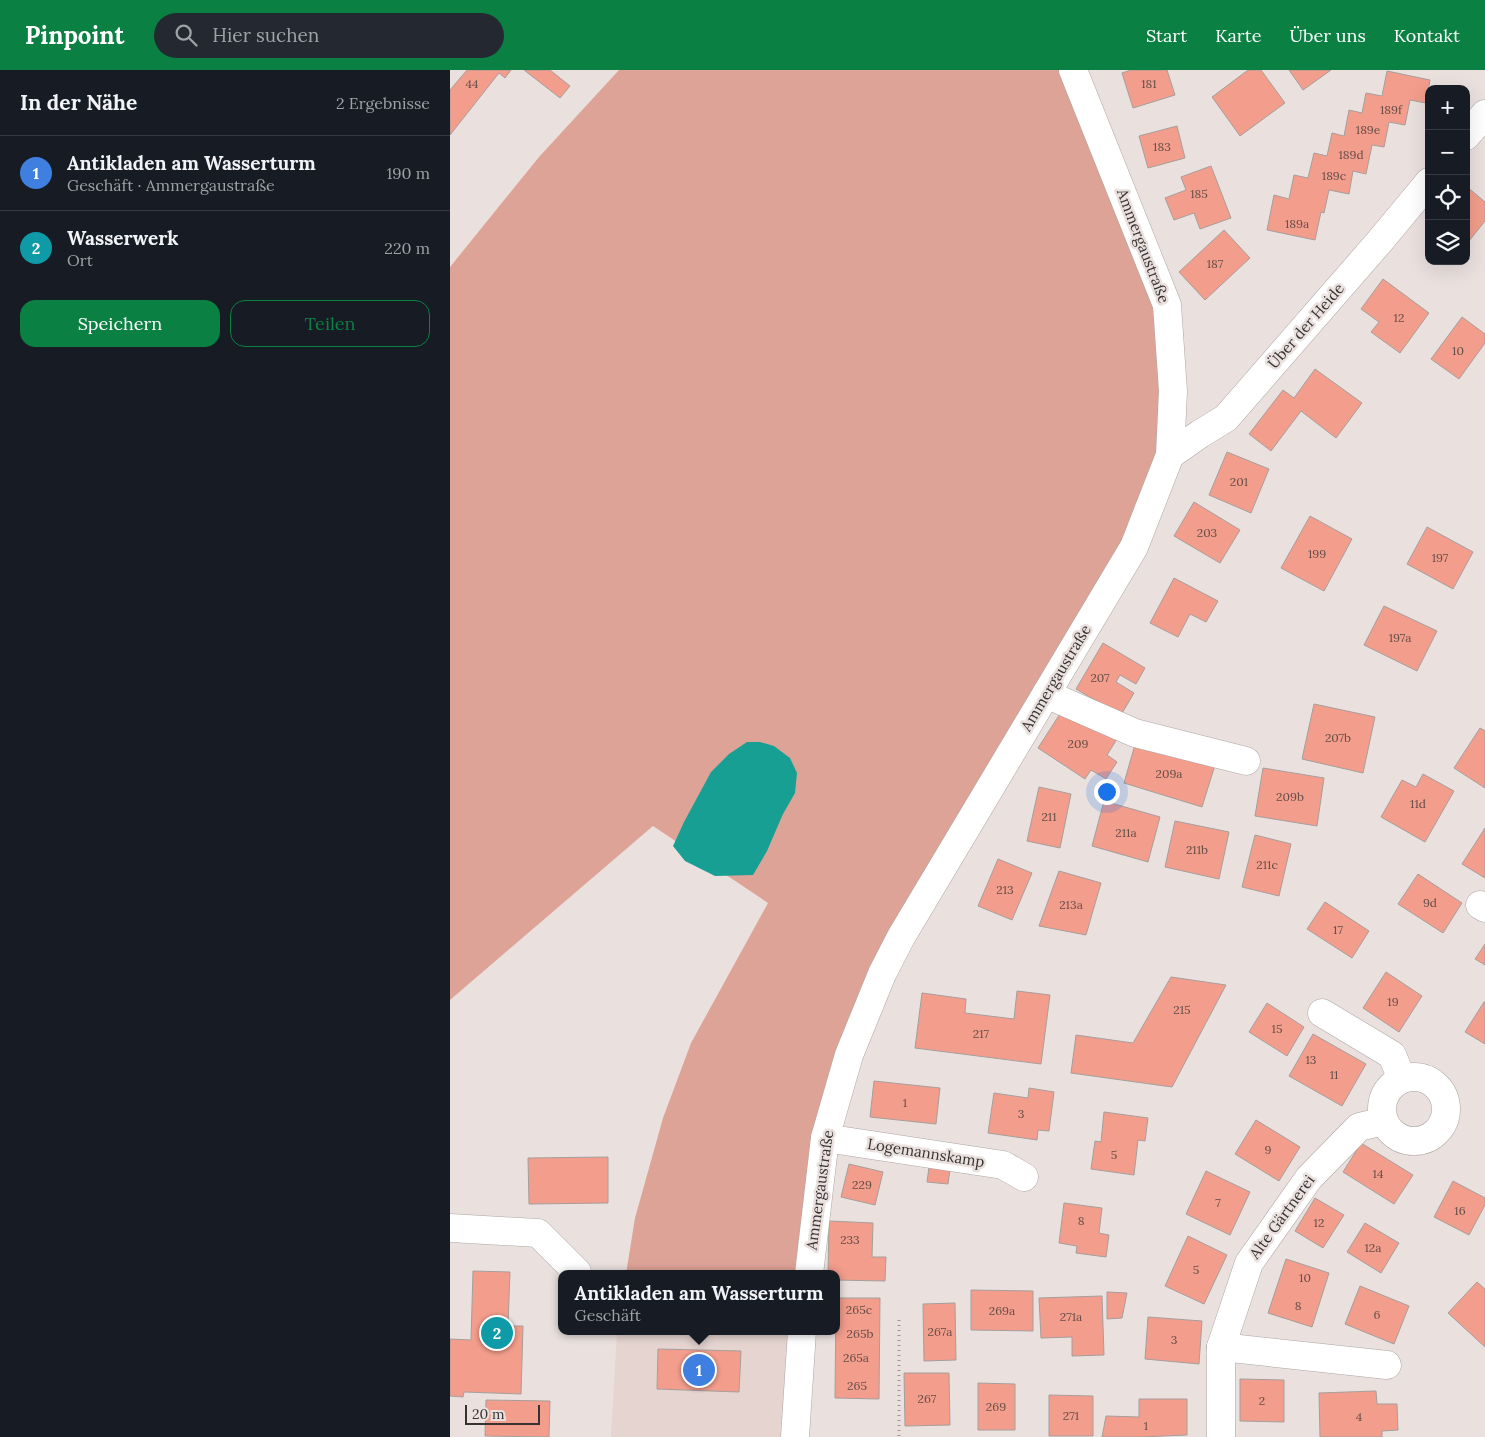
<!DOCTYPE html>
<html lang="de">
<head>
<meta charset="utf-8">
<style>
  :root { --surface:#171b24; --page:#242831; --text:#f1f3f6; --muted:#9ea1a6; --line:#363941; --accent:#0b8043 }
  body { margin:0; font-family:Lora,serif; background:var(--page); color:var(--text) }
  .controls { position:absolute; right:15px; top:15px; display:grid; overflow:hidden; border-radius:10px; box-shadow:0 5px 20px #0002 }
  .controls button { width:45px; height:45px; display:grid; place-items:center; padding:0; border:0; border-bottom:1px solid var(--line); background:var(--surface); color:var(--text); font:25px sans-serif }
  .scale { position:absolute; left:15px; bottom:12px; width:75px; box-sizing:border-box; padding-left:5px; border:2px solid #363332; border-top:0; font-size:14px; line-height:18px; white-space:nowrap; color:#363332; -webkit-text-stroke:4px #eae1df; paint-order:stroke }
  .you { position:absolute; left:656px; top:721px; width:18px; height:18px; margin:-12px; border:4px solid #fff; border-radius:50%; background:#1a73e8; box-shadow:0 0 0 8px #1a73e833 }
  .badge { display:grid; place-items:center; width:32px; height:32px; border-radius:50%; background:var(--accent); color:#fff; font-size:16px; font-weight:700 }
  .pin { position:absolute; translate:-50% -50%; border:2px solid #fff; box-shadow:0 1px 5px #0006 }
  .popup { position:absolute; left:108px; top:1200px; width:282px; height:65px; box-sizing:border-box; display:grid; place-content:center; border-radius:10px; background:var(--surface); filter:drop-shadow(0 1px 4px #0005); font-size:16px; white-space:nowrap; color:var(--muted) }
  .popup b { font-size:19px; color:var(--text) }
  .popup::after { content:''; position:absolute; left:50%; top:100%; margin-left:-10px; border:10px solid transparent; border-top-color:var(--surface) }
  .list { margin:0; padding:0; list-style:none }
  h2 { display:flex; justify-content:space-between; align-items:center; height:65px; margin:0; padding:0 20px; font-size:21px }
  h2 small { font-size:16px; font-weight:400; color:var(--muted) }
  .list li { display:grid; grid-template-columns:32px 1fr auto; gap:15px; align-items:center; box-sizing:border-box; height:75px; padding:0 20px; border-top:1px solid var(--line) }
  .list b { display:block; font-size:19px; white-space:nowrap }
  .list p { margin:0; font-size:16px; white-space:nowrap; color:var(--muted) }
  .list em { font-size:16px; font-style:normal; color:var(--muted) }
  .actions { display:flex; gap:10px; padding:15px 20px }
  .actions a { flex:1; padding:11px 0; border:1px solid var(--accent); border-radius:15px; text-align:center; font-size:18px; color:var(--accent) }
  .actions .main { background:var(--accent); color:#fff }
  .icon { flex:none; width:28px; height:28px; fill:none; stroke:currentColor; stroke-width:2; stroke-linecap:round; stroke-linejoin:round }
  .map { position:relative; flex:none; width:1035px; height:1367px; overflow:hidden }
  header { display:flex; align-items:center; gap:30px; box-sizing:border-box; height:70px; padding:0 25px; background:var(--accent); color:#fff }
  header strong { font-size:24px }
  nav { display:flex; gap:28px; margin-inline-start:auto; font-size:18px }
  .search { width:350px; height:45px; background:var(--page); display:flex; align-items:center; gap:12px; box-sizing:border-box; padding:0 18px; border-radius:28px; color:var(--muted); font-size:19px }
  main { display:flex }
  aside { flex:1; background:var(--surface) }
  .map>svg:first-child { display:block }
</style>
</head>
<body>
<header>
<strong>Pinpoint</strong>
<div class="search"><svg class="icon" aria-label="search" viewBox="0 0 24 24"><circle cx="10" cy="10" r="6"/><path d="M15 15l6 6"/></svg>Hier suchen</div>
<nav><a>Start</a><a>Karte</a><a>Über uns</a><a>Kontakt</a></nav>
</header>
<main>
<aside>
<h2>In der Nähe<small>2 Ergebnisse</small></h2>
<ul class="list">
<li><span class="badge" style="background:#3f7fe0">1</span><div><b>Antikladen am Wasserturm</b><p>Geschäft · Ammergaustraße</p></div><em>190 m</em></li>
<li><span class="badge" style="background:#0f9aa8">2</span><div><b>Wasserwerk</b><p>Ort</p></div><em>220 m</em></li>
</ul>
<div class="actions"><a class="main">Speichern</a><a>Teilen</a></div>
</aside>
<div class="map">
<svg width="1035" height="1367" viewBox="0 0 1035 1367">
  <rect width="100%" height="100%" fill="#eae1df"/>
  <!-- built -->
  <path fill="#e5d4d0" d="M167,1261H345L337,1367H161Z"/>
  <!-- green -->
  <path fill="#dea397" d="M169,0H615L709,237L712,385L678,474L443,862L349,1204H176L185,1148L213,1048L241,973L318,833L203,756L0,930V197L89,87Z"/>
  <!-- water -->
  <path fill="#189f94" d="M297,672H310L324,676L340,688L347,703L345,723L333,744L317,781L303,805L265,806L235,791L223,776L234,752L261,702L279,684Z"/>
  <!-- building -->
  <g fill="#f39d8c" stroke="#a69e9c">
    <path d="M17,0H61L55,8L49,3L0,65V20Z"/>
    <path d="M74,0H100L120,16L110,28Z"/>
    <path d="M681,0H717L725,25L683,38L672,3Z"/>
    <path d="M798,0H811L835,33L790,66L762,27Z"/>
    <path d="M839,0H881L853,20Z"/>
    <path d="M937,1L980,10L976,33L960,30L955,55L939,52L934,77L922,75L916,104L903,101L899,124L879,120L874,143L871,142L865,170L817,160L824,125L839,129L844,105L858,108L864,83L877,86L882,63L894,66L899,40L912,43L916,23L932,26Z"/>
    <path d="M727,56L735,88L698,98L689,66Z"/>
    <path d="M761,96L781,148L750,159L744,143L724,150L715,128L736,120L731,107Z"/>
    <path d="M1016,116L1035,132V151L1019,171L1016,169Z"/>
    <path d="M774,160L800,188L755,230L729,202Z"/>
    <path d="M933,209L979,243L950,283L921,262L929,252L911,239Z"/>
    <path d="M1012,247L1035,264V273L1009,309L981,289Z"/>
    <path d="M865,299L912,333L886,368L851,341L821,381L799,364L833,320L844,328Z"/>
    <path d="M777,382L819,399L801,443L759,425Z"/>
    <path d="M744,432L790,460L770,493L724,466Z"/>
    <path d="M860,446L902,469L874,521L831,498Z"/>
    <path d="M977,457L1023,482L1003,519L957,494Z"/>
    <path d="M724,508L768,531L756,552L740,544L728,567L700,553Z"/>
    <path d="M934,536L987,561L967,601L914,575Z"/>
    <path d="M653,573L695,598L686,614L670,605L666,612L684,623L671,645L626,619Z"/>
    <path d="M864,634L925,647L913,703L852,689Z"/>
    <path d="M615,636L667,669L657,685L667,692L656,709L641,700L635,709L588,678Z"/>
    <path d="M1030,658L1035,661V718L1004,698Z"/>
    <path d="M686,671L765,695L752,737L674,713Z"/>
    <path d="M813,698L874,708L867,756L805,746Z"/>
    <path d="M973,704L1004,721L975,772L931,747L952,710L966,717Z"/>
    <path d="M589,717L621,724L610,778L577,771Z"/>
    <path d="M654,731L710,747L698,792L642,776Z"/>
    <path d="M725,751L779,762L769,809L715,797Z"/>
    <path d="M1035,758V808L1012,794Z"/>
    <path d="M805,765L841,774L829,826L792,817Z"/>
    <path d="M548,789L582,803L562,850L528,836Z"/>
    <path d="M609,801L651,813L636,865L589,856Z"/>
    <path d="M968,804L1012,833L993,863L948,834Z"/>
    <path d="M875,832L919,861L902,888L857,859Z"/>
    <path d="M1035,874V895L1025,889Z"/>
    <path d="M936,902L972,926L949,962L913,938Z"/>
    <path d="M721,907L776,915L722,1017L621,1003L626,965L683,973Z"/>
    <path d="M567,921L600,925L591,994L465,978L472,923L516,929L515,943L564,949Z"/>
    <path d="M1034,932H1035V974L1015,962Z"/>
    <path d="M817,933L854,957L837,986L799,962Z"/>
    <path d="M863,964L916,994L892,1036L839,1006Z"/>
    <path d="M424,1011L490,1018L486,1054L420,1047Z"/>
    <path d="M579,1018L604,1022L599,1061L588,1060L587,1070L538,1063L544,1023L578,1028Z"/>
    <path d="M654,1042L698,1048L695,1071L688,1070L684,1105L641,1099L645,1071L651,1072Z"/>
    <path d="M806,1050L850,1077L829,1111L785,1084Z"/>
    <path d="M911,1073L963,1105L944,1134L893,1102Z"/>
    <path d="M158,1087V1133L79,1134L78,1088Z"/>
    <path d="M399,1094L433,1102L425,1135L391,1127Z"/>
    <path d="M479,1097L500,1100L498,1114L477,1112Z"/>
    <path d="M756,1101L800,1122L780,1165L736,1144Z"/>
    <path d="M1003,1111L1035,1128V1135L1019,1165L984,1147Z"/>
    <path d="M865,1128L894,1145L873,1178L845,1161Z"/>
    <path d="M614,1133L652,1138L649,1163L659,1165L656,1187L626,1183L627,1176L609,1173Z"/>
    <path d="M379,1151L423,1153L422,1187H436L435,1211L386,1210V1204H378Z"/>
    <path d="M915,1153L949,1173L931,1203L897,1182Z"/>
    <path d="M738,1166L777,1185L754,1234L715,1216Z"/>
    <path d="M836,1189L879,1203L862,1257L818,1243Z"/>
    <path d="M23,1201L60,1202L58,1256H73L71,1324L14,1322L13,1327L0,1326V1269L21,1270Z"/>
    <path d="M1027,1212L1035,1219V1277L998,1243Z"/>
    <path d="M910,1216L959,1236L944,1274L895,1254Z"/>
    <path d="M521,1220L583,1221V1261L521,1260Z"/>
    <path d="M657,1222L677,1223L672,1248L657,1249Z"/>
    <path d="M652,1226L654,1285L622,1286V1267L591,1268L589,1228Z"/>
    <path d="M386,1228H430L429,1329L385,1328Z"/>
    <path d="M505,1233L506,1290L474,1291L473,1234Z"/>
    <path d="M698,1247L752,1251L749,1294L695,1289Z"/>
    <path d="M208,1279L291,1281L289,1322L207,1319Z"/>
    <path d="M454,1303H499L500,1355L455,1356Z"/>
    <path d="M790,1309L834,1310V1352L790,1351Z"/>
    <path d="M528,1313L565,1314V1360H528Z"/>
    <path d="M926,1321L927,1334H947L948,1360L932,1361V1367H870L869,1323Z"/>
    <path d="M599,1325L643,1326V1366H599Z"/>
    <path d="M689,1329H737V1365L692,1367H652L656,1346L689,1347Z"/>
    <path d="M36,1330L100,1331L99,1367L35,1366Z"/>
  </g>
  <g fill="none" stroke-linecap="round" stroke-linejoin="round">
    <!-- minor casing -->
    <g stroke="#ada5a3" stroke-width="29">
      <g id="minor">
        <path d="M1016,66L1035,44"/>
        <path d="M720,385L750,364L776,348L930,171L979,112"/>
        <path d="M596,624L685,663L796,691"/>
        <path d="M1030,835L1035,838"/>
        <path d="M872,943L942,985L952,1009"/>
        <circle cx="964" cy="1039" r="32"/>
        <path d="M375,1068L553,1095L574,1107"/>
        <path d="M0,1158L88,1163L127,1202"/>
        <path d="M359,1204L375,1068L399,985L432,904L451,867L684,477L720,385L723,321L717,235L623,0"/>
        <path d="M771,1277L937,1295"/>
        <path d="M345,1367L352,1261"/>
        <path d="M771,1367V1277L799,1193L859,1108L909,1057L934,1051"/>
      </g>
    </g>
    <!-- path -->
    <path stroke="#9c9594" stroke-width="3" stroke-dasharray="1 4" stroke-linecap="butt" d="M449,1250V1367"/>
    <!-- minor -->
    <use href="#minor" stroke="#fff" stroke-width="28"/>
  </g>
  <g text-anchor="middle" stroke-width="5" stroke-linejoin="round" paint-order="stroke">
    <!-- number labels -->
    <g font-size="12" fill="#654e48">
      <text x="22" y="18">44</text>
      <text x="699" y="18">181</text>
      <text x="941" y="44">189f</text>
      <text x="918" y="64">189e</text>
      <text x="712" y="81">183</text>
      <text x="901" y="89">189d</text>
      <text x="884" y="110">189c</text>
      <text x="749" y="128">185</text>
      <text x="847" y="158">189a</text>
      <text x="765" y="198">187</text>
      <text x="949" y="252">12</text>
      <text x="1008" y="285">10</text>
      <text x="789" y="416">201</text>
      <text x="757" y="467">203</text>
      <text x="867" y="488">199</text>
      <text x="990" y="492">197</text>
      <text x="950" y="572">197a</text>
      <text x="650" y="612">207</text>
      <text x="888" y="672">207b</text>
      <text x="628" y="678">209</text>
      <text x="719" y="708">209a</text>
      <text x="840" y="731">209b</text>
      <text x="968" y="738">11d</text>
      <text x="599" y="751">211</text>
      <text x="676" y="767">211a</text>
      <text x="747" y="784">211b</text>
      <text x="817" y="799">211c</text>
      <text x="555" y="824">213</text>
      <text x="980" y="837">9d</text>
      <text x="621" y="839">213a</text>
      <text x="888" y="864">17</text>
      <text x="943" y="936">19</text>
      <text x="732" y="944">215</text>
      <text x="827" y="963">15</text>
      <text x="531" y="968">217</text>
      <text x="861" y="994">13</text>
      <text x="884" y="1009">11</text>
      <text x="455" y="1037">1</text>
      <text x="571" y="1048">3</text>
      <text x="818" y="1084">9</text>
      <text x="664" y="1089">5</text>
      <text x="928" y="1108">14</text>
      <text x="412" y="1119">229</text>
      <text x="768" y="1137">7</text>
      <text x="1010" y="1145">16</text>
      <text x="631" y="1155">8</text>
      <text x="869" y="1157">12</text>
      <text x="400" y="1174">233</text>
      <text x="923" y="1182">12a</text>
      <text x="746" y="1204">5</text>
      <text x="855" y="1212">10</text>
      <text x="848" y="1240">8</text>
      <text x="409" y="1244">265c</text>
      <text x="552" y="1245">269a</text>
      <text x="927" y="1249">6</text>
      <text x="621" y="1251">271a</text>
      <text x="490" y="1266">267a</text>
      <text x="410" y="1268">265b</text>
      <text x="724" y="1274">3</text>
      <text x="406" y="1292">265a</text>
      <text x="407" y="1320">265</text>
      <text x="477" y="1333">267</text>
      <text x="812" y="1335">2</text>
      <text x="546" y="1341">269</text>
      <text x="621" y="1350">271</text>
      <text x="909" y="1351">4</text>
      <text x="696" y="1360">1</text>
    </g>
    <!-- street labels -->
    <g font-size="15" fill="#363332" stroke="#eae1df">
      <text transform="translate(693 176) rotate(69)" y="5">Ammergaustraße</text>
      <text transform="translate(856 256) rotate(-49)" y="5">Über der Heide</text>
      <text transform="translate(606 608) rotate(-59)" y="5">Ammergaustraße</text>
      <text transform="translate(476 1083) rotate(9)" y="5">Logemannskamp</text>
      <text transform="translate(370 1120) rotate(-82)" y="5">Ammergaustraße</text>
      <text transform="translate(832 1147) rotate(-54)" y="5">Alte Gärtnerei</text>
    </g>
  </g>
</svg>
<div class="controls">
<button>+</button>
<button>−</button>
<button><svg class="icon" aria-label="locate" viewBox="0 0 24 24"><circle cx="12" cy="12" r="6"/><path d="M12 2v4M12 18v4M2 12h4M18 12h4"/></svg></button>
<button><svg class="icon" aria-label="layers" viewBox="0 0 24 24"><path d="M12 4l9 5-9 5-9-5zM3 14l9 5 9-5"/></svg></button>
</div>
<div class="scale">20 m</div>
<div class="you"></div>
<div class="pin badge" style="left:249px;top:1300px;background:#3f7fe0">1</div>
<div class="popup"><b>Antikladen am Wasserturm</b>Geschäft</div>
<div class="pin badge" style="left:47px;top:1263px;background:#0f9aa8">2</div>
</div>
</main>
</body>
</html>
